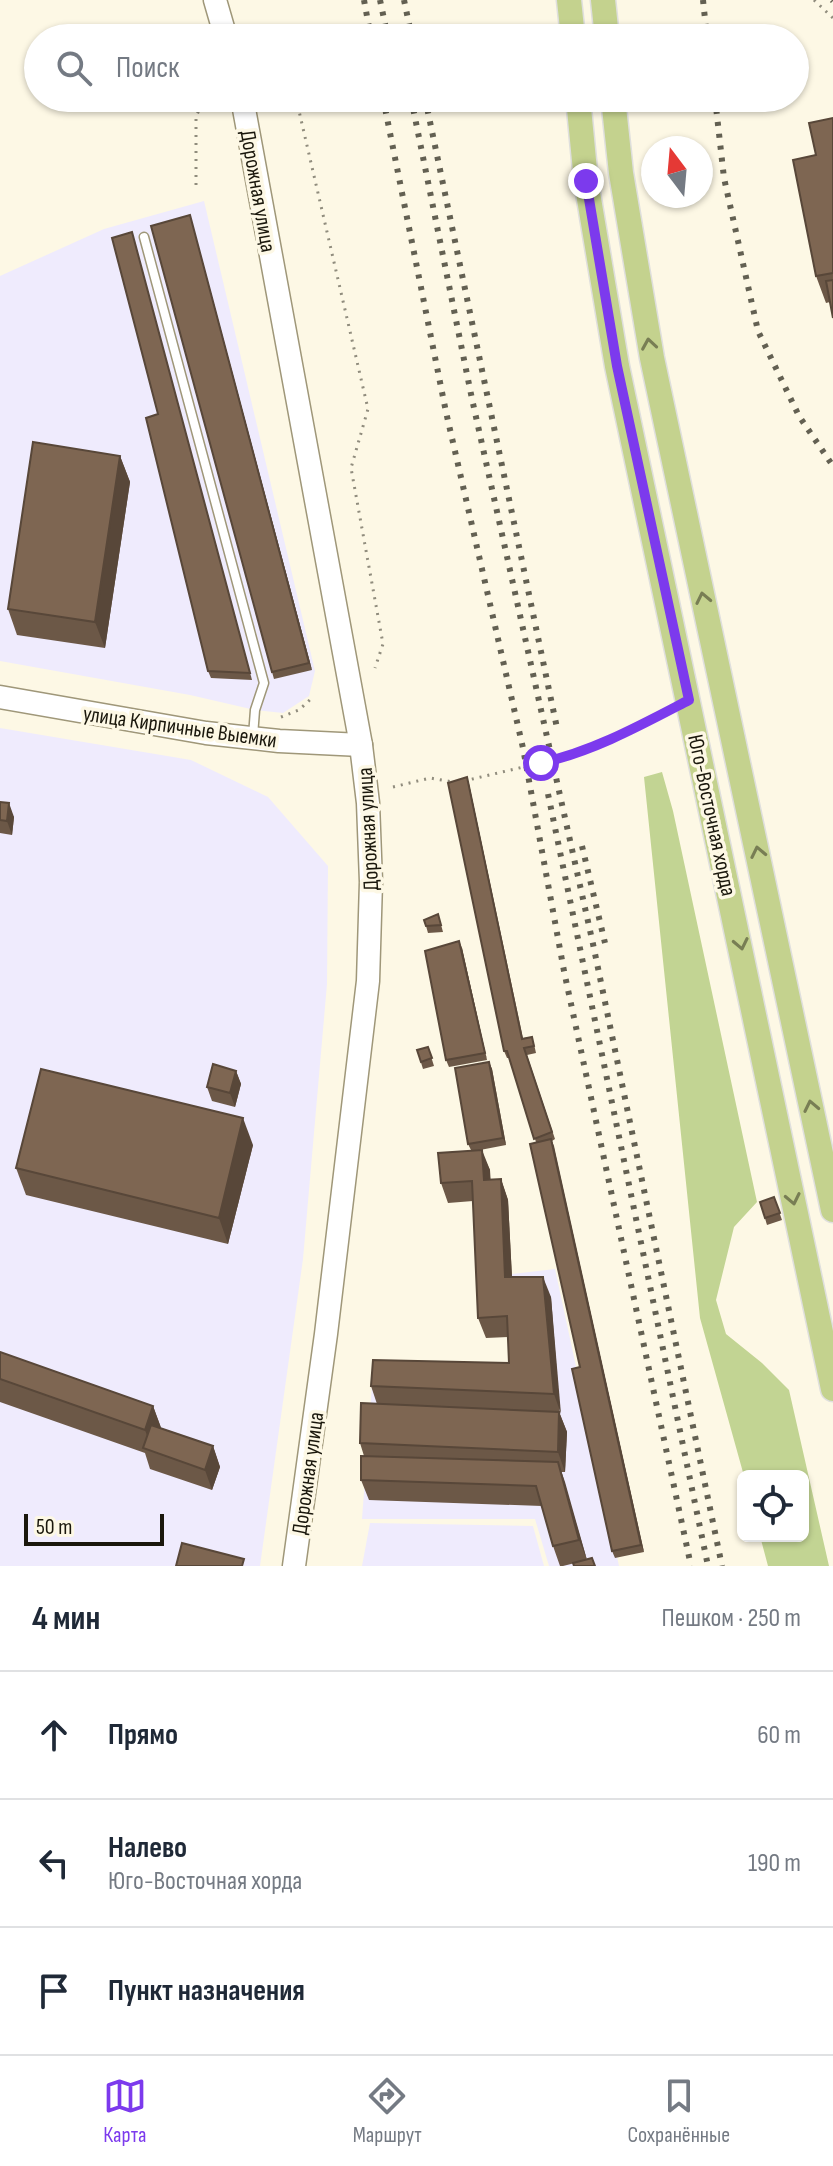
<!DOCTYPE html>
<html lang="ru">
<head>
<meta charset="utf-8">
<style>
  :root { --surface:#fff; --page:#f2f2f3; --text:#1f2937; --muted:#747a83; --line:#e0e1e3; --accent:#7c3aed }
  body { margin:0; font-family:"Sofia Sans Condensed",sans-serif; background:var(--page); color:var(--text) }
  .controls { position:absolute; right:24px; bottom:24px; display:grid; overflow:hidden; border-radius:12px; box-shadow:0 2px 6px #0004 }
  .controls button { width:72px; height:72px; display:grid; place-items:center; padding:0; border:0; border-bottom:2px solid var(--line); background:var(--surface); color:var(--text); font:40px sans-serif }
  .compass { position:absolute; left:641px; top:136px; width:72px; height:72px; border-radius:50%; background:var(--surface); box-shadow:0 2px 6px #0004; rotate:344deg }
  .scale { position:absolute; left:24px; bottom:20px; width:140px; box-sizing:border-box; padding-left:8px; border:4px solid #1a170c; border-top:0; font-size:22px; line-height:28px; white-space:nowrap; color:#1a170c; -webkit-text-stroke:6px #fdf8e5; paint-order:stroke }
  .stop { position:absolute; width:24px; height:24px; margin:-18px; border:6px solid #7c3aed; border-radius:50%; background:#fff }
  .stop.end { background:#7c3aed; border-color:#fff; box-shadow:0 2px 8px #0008 }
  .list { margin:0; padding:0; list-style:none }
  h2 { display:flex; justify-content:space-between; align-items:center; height:104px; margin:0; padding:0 32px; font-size:34px }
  h2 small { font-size:26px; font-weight:400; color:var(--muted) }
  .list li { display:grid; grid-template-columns:52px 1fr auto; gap:24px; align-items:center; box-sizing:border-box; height:128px; padding:0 32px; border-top:2px solid var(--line) }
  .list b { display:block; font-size:30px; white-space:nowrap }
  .list p { margin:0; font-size:26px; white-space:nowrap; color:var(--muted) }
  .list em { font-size:26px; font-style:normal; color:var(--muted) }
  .icon { flex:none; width:44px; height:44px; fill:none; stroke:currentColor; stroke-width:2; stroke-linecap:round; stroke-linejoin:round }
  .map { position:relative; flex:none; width:833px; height:1566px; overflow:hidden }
  .search { position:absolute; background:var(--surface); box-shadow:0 2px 6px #0004; left:24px; right:24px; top:24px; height:88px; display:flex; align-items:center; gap:20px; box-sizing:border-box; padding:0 28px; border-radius:44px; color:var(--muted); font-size:30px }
  .sheet { height:488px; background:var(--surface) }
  nav { display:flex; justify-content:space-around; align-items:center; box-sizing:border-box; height:112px; border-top:2px solid var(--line); background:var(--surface); font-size:22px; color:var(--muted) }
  nav a { display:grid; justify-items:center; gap:4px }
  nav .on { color:var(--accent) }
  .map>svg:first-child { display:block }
</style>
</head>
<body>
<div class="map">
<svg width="833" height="1566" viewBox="0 0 833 1566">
  <rect width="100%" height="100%" fill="#fdf8e5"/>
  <!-- industrial -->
  <g fill="#efebfd">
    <path d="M204,201L315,671L309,696L283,713L255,710L190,695L0,661V276L104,229Z"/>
    <path d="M0,728L191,760L268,797L328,866L327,984L303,1259L260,1566H0Z"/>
    <path d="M555,1269L619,1566H549L535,1519H362L373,1371L512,1377V1274Z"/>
    <path d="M370,1523L533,1526L544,1566H362Z"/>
  </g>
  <!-- green -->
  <path fill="#c2d493" d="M662,772L673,811L757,1202L734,1227L716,1300L726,1334L762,1363L789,1390L829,1566H768L760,1536H803V1476H744L700,1318L644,777Z"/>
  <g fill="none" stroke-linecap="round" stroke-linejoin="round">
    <!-- lane casing -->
    <g stroke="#9f9779" stroke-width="11">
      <path id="lane" d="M144,237L264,683L255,710L253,736"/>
    </g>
    <!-- secondary casing -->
    <g stroke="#9f9779" stroke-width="25">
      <g id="secondary">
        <path d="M215,0L226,38"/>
        <path d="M242,98L361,745L368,803L371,882L368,981L326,1334L294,1566"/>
        <path d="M0,697L206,733L279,741L361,745"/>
      </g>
    </g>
    <!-- primary casing -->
    <g stroke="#dfdfdd" stroke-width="27">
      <g id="primary">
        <path d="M569,0L573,38"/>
        <path d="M603,0L607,38"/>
        <path d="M578,98L586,181L617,366L833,1389"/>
        <path d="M613,98L621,173L652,358L833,1210"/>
      </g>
    </g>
    <!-- path -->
    <g stroke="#908c7d" stroke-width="3" stroke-dasharray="2 6" stroke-linecap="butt">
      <path d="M814,0L833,18"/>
      <path d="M296,98L368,409L351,468L383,644L375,668"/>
      <path d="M196,185V117L204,98"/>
      <path d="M281,717L299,710L314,696"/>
      <path d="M464,781L570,756L629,733L668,712"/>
      <path d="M393,787L430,778L453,782"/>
    </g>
    <!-- lane -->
    <use href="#lane" stroke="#fff" stroke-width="8"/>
    <!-- secondary -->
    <use href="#secondary" stroke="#fff" stroke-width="22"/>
    <!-- primary -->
    <use href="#primary" stroke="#c4d28e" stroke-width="24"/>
    <!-- rail -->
    <g stroke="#636052" stroke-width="6" stroke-dasharray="4 8" stroke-linecap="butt">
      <path d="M364,0L371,38"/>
      <path d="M380,0L388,38"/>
      <path d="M404,0L412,38"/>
      <path d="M703,0L707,38"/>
      <path d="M832,0L833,1"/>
      <path d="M383,98L446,412L523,748L564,971L691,1566"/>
      <path d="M411,98L472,399L593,944L722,1566"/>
      <path d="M425,98L557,728"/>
      <path d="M715,98L724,178L758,331L799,416L833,466"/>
      <path d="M548,794L708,1566"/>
      <path d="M582,846L605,943"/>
    </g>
  </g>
  <!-- wall -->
  <g fill="#6c5847">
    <path d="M833,118V318L830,302L826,303L816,276V155Z"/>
    <path d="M192,222L312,670L274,679L272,672Z"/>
    <path d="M134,239L252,680L211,678L208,671L158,414Z"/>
    <path d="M120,456L130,482L105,648L17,635L8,609Z"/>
    <path d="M467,777L469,784L523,1038L532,1037L534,1044L536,1053L527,1055L555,1139L552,1141L644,1552L615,1558L612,1551L580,1367L536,1142L509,1058H507L504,1051Z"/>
    <path d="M0,802L14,817L12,835L0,833Z"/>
    <path d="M440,921L443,932L428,933L426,926Z"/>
    <path d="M462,948L487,1060L449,1067L446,1060Z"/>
    <path d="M428,1047L434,1066L423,1069L417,1050Z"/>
    <path d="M489,1062L492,1069L506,1145L480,1150L490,1170V1180L501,1179L508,1200L512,1277L551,1297L560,1414L567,1432L565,1472H561L587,1560L563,1566H560L553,1546L542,1506L369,1500L361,1480L364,1456L360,1443L377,1404L371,1386L509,1363L508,1337L486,1338L478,1318L473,1201L448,1203L441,1183L471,1150L468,1144Z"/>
    <path d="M236,1071L241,1084L235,1107L212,1101L207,1087Z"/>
    <path d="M253,1145L228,1244L26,1195L16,1168Z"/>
    <path d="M774,1197L782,1220L767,1225L760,1202Z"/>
    <path d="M0,1352L153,1406L161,1428L213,1446L220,1467L212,1490L150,1469L145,1453L0,1402Z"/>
  </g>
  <!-- shaded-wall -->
  <g fill="#584739">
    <path d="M190,215L192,222L312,670L309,663Z"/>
    <path d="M132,232L134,239L252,680L250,673Z"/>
    <path d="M120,456L130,482L105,648L95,622Z"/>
    <path d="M467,777L469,784L524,1046L522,1039Z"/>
    <path d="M9,803L14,817L12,835L7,821Z"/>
    <path d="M459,941L462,948L487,1060L485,1053Z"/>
    <path d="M489,1062L492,1069L506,1145L503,1138Z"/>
    <path d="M236,1071L241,1084L235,1107L230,1093Z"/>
    <path d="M243,1118L253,1145L228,1244L219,1218Z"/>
    <path d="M551,1139L554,1146L644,1552L641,1545Z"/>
    <path d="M482,1150L490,1170L492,1200L484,1180Z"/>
    <path d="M501,1179L508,1200L513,1298L505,1277Z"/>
    <path d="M543,1277L551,1297L561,1414L554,1394Z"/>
    <path d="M153,1406L163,1433L153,1452L145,1430Z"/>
    <path d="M559,1412L567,1432L565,1472L558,1452Z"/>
    <path d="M213,1446L220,1467L212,1490L205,1470Z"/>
    <path d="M558,1462L565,1482L587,1560L579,1540Z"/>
  </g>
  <!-- building -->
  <g fill="#7e6652" stroke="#584739" stroke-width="2">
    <path d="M833,118V273L816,276L793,160L816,155L809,123Z"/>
    <path d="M190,215L309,663L272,672L151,226Z"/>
    <path d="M132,232L250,673L208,671L146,418L158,414L112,238Z"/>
    <path d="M833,280V318L826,281Z"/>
    <path d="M33,442L120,456L95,622L8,609Z"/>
    <path d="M467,777L522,1039L532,1037L534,1046L524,1048L552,1132L534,1139L507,1051H504L448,783Z"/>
    <path d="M0,802L9,803L7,821L0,820Z"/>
    <path d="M438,914L441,925L426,926L424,920Z"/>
    <path d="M459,941L485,1053L446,1060L425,951Z"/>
    <path d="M428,1047L432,1058L421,1062L417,1050Z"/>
    <path d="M489,1062L503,1138L468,1144L455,1068Z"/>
    <path d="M213,1064L236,1071L230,1093L207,1087Z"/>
    <path d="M41,1069L243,1118L219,1218L16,1168Z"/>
    <path d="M551,1139L641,1545L612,1551L572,1369L580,1367L530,1144Z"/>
    <path d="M482,1150L484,1180L501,1179L505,1277H543L554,1394L371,1386L373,1360L509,1363L507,1316L478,1318L472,1181L441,1183L438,1153Z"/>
    <path d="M774,1197L780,1213L765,1218L760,1202Z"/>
    <path d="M0,1352L153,1406L145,1430L0,1379Z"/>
    <path d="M361,1403L559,1412L558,1452L360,1443Z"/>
    <path d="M151,1425L213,1446L205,1470L143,1448Z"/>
    <path d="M361,1456L558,1462L579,1540L553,1546L536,1486L361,1480Z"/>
    <path d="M182,1543L244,1559L242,1566H176Z"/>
    <path d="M592,1558L595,1566H574L573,1563Z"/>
  </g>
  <!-- one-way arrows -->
  <defs><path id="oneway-chevron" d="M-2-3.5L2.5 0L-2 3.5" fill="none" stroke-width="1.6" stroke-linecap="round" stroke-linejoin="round" transform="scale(2)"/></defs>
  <g stroke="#787e54">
    <use href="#oneway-chevron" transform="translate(649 344) rotate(-99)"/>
    <use href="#oneway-chevron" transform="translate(703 598) rotate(-102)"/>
    <use href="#oneway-chevron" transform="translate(758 852) rotate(-102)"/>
    <use href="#oneway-chevron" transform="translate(741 944) rotate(78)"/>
    <use href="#oneway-chevron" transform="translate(811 1106) rotate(-102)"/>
    <use href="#oneway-chevron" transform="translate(793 1199) rotate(78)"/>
  </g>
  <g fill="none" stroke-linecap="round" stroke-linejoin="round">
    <!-- route -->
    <path stroke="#7c3aed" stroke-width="10" d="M541,763C594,751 641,725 689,700L617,366L586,181"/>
  </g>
  <g text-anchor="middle" stroke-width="7" stroke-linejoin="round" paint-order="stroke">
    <!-- street labels -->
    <g font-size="22" fill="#1a170c" stroke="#fdf8e5">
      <text transform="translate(259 191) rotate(80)" y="8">Дорожная улица</text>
      <text transform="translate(180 726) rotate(8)" y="8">улица Кирпичные Выемки</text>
      <text transform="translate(713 815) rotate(78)" y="8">Юго-Восточная хорда</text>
      <text transform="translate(367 829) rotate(-93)" y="8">Дорожная улица</text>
      <text transform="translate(307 1473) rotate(-82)" y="8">Дорожная улица</text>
    </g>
  </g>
</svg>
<div class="controls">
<button><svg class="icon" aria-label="locate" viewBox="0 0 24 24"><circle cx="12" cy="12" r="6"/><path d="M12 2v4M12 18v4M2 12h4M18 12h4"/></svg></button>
</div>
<svg class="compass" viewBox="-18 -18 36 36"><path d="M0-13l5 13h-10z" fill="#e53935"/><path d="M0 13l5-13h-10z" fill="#747a83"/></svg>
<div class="scale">50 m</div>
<div class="stop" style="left:541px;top:763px"></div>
<div class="stop end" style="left:586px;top:181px"></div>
<div class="search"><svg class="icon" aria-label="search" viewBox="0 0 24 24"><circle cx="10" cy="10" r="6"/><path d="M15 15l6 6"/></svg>Поиск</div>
</div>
<section class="sheet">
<h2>4 мин<small>Пешком · 250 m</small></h2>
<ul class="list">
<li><svg class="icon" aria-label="ahead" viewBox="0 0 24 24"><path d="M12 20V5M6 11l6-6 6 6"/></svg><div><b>Прямо</b></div><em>60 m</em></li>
<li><svg class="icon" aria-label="left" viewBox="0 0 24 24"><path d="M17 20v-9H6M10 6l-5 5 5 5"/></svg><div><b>Налево</b><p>Юго-Восточная хорда</p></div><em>190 m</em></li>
<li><svg class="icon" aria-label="arrive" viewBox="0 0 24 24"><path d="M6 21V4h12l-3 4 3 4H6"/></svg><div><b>Пункт назначения</b></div></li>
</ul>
</section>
<nav>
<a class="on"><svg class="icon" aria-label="map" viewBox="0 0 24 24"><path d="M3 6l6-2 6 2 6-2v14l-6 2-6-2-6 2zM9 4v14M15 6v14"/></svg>Карта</a>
<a><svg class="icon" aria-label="directions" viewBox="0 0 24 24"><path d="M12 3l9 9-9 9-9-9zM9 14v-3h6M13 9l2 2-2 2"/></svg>Маршрут</a>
<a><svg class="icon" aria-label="saved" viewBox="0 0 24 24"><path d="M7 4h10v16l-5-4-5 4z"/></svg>Сохранённые</a>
</nav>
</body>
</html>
